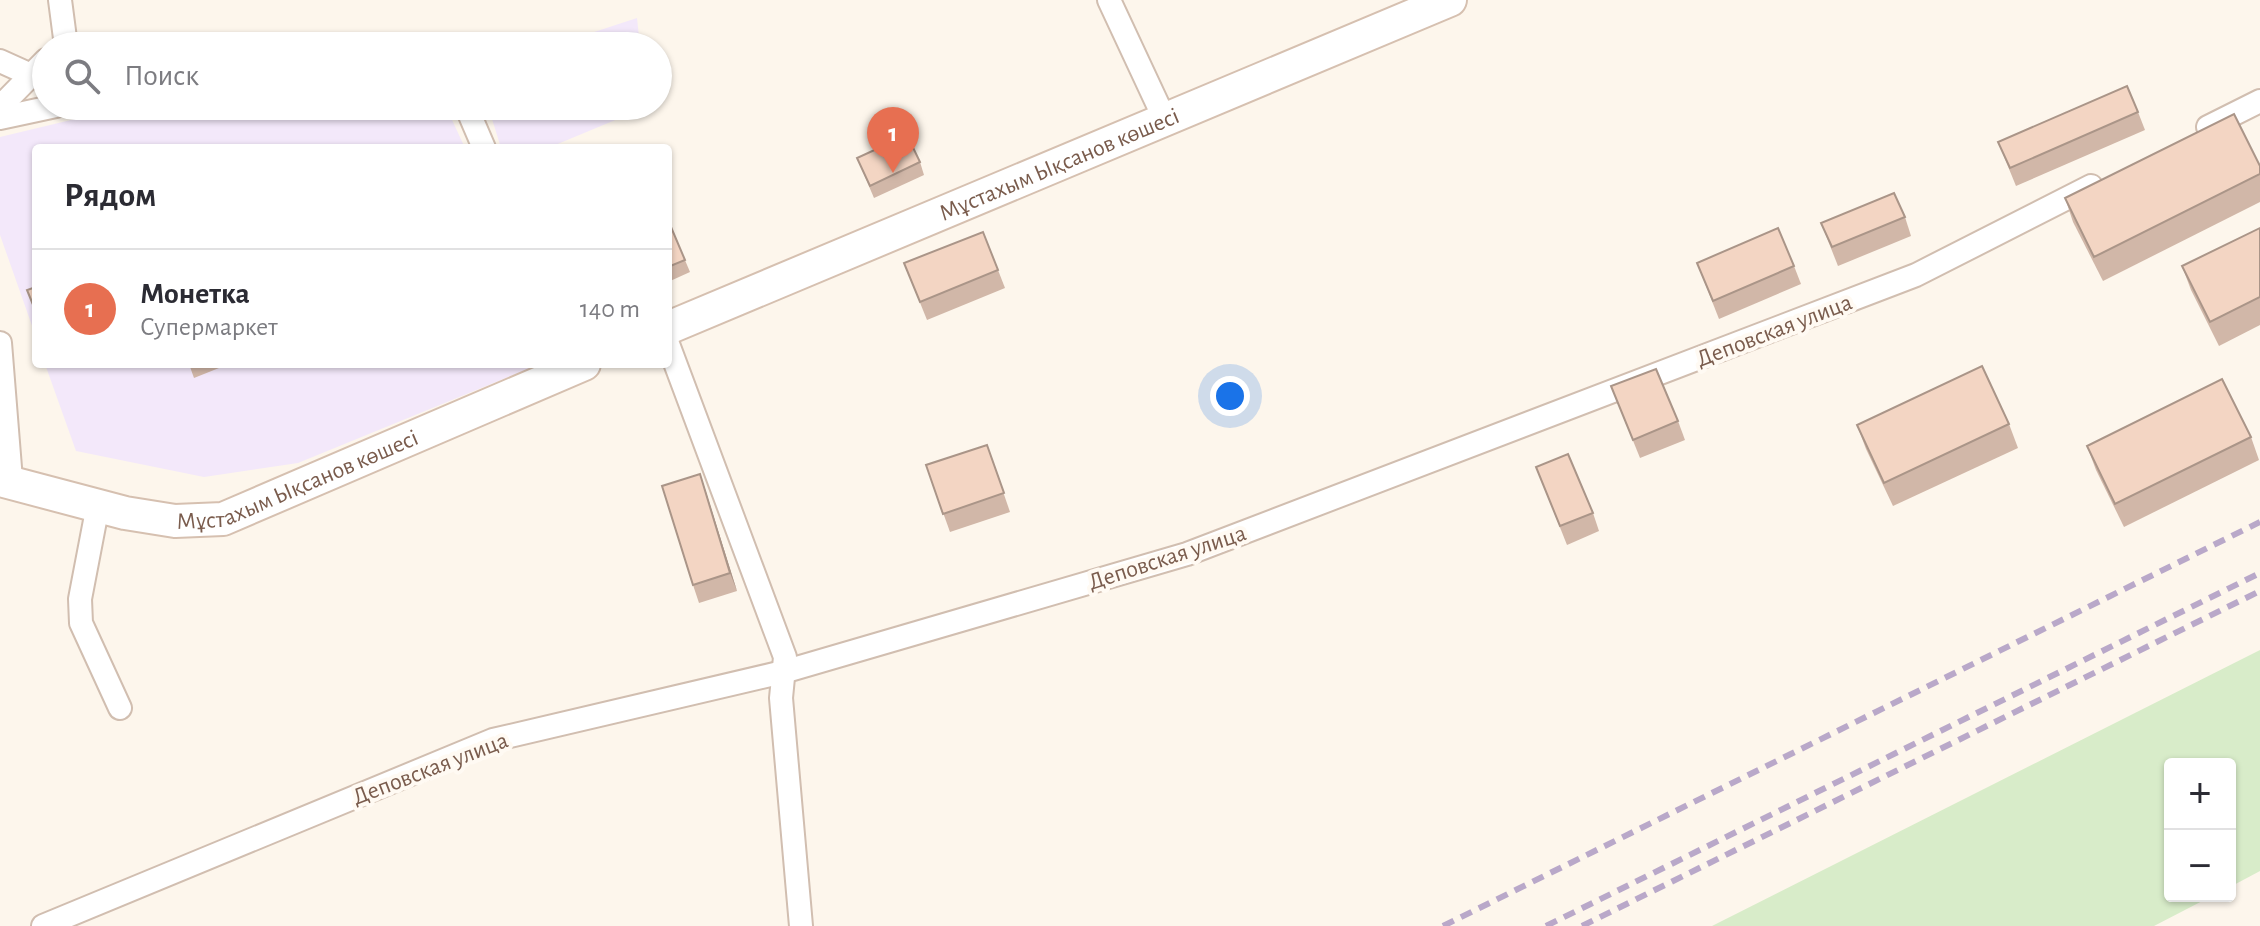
<!DOCTYPE html>
<html lang="ru">
<head>
<meta charset="utf-8">
<style>
  :root { --surface:#fff; --page:#f7f7f7; --text:#2b2b33; --muted:#7c7c81; --line:#e1e1e2; --accent:#e76f51 }
  body { margin:0; font-family:"Alegreya Sans",sans-serif; background:var(--page); color:var(--text) }
  .controls { position:absolute; right:24px; bottom:24px; display:grid; overflow:hidden; border-radius:8px; box-shadow:0 2px 6px #0004 }
  .controls button { width:72px; height:72px; display:grid; place-items:center; padding:0; border:0; border-bottom:2px solid var(--line); background:var(--surface); color:var(--text); font:40px sans-serif }
  .you { position:absolute; left:1230px; top:396px; width:28px; height:28px; margin:-20px; border:6px solid #fff; border-radius:50%; background:#1a73e8; box-shadow:0 0 0 12px #1a73e833 }
  .badge { display:grid; place-items:center; width:52px; height:52px; border-radius:50%; background:var(--accent); color:#fff; font-size:26px; font-weight:700 }
  .pin { position:absolute; translate:-50% -66px; filter:drop-shadow(0 2px 4px #0008) }
  .pin::after { content:''; position:absolute; top:42px; width:28px; height:24px; background:inherit; clip-path:polygon(0 0,100% 0,50% 100%) }
  .list { margin:0; padding:0; list-style:none }
  h2 { display:flex; justify-content:space-between; align-items:center; height:104px; margin:0; padding:0 32px; font-size:34px }
  h2 small { font-size:26px; font-weight:400; color:var(--muted) }
  .list li { display:grid; grid-template-columns:52px 1fr auto; gap:24px; align-items:center; box-sizing:border-box; height:120px; padding:0 32px; border-top:2px solid var(--line) }
  .list b { display:block; font-size:30px; white-space:nowrap }
  .list p { margin:0; font-size:26px; white-space:nowrap; color:var(--muted) }
  .list em { font-size:26px; font-style:normal; color:var(--muted) }
  .icon { flex:none; width:44px; height:44px; fill:none; stroke:currentColor; stroke-width:2; stroke-linecap:round; stroke-linejoin:round }
  .map { position:relative; flex:none; width:2260px; height:926px; overflow:hidden }
  .search { position:absolute; background:var(--surface); box-shadow:0 2px 6px #0004; left:32px; top:32px; width:640px; height:88px; display:flex; align-items:center; gap:20px; box-sizing:border-box; padding:0 28px; border-radius:44px; color:var(--muted); font-size:30px }
  .panel { position:absolute; background:var(--surface); box-shadow:0 2px 6px #0004; left:32px; top:144px; width:640px; height:224px; border-radius:8px }
  .map>svg:first-child { display:block }
</style>
</head>
<body>
<div class="map">
<svg width="2260" height="926" viewBox="0 0 2260 926">
  <rect width="100%" height="100%" fill="#fdf6ec"/>
  <!-- education -->
  <g fill="#f3e8fa">
    <path d="M637,18L640,46H578L585,35Z"/>
    <path d="M256,106L447,109L465,148H36V337L0,235V137L96,114Z"/>
    <path d="M488,106H649L548,148H501Z"/>
    <path d="M45,364H540L298,463L204,477L76,451Z"/>
  </g>
  <!-- green -->
  <path fill="#d8ecc9" d="M2260,650V871L2230,887V764H2170V896H2212L2154,926H1712Z"/>
  <g fill="none" stroke-linecap="round" stroke-linejoin="round">
    <!-- minor casing -->
    <g stroke="#d1beb0" stroke-width="26">
      <g id="minor">
        <path d="M60,0L66,46"/>
        <path d="M1109,0L1165,120"/>
        <path d="M0,61L31,75"/>
        <path d="M466,106L484,148"/>
        <path d="M0,107L46,60"/>
        <path d="M0,118L56,106"/>
        <path d="M2208,127L2260,101"/>
        <path d="M0,343L11,480"/>
        <path d="M668,344L785,657L781,698L801,926"/>
        <path d="M98,505L80,599L81,623L120,708"/>
        <path d="M43,926L493,740L783,672L1187,554L1916,275L2091,186"/>
      </g>
    </g>
    <!-- secondary casing -->
    <g stroke="#d6c0b0" stroke-width="36">
      <g id="secondary">
        <path id="s1" d="M668,328L1450,0"/>
        <path id="s2" d="M0,480L125,513L175,521L223,519L584,364"/>
      </g>
    </g>
    <!-- minor -->
    <use href="#minor" stroke="#fff" stroke-width="22"/>
    <!-- secondary -->
    <use href="#secondary" stroke="#fff" stroke-width="32"/>
    <!-- rail -->
    <g stroke="#b9a8c9" stroke-width="6" stroke-dasharray="12 8" stroke-linecap="butt">
      <path d="M1443,926L2260,522"/>
      <path d="M1546,926L2260,573"/>
      <path d="M1582,926L2260,591"/>
    </g>
  </g>
  <!-- wall -->
  <g fill="#d1b7a8">
    <path d="M2138,112L2145,130L2016,186L1998,142Z"/>
    <path d="M857,158L920,162L924,175L874,198Z"/>
    <path d="M2260,166V202L2103,281L2073,222L2065,198Z"/>
    <path d="M1905,217L1911,236L1838,266L1821,223Z"/>
    <path d="M668,220L690,272L668,282Z"/>
    <path d="M2260,228V325L2219,346L2191,290L2182,266Z"/>
    <path d="M904,263L998,270L1005,288L927,320Z"/>
    <path d="M1697,263L1794,266L1801,284L1719,319Z"/>
    <path d="M189,364H229L194,378Z"/>
    <path d="M1611,386L1678,421L1685,440L1640,458Z"/>
    <path d="M2009,424L2018,448L1893,506L1866,449L1857,425Z"/>
    <path d="M2251,437L2259,460L2124,527L2096,470L2087,446Z"/>
    <path d="M987,445L1010,512L950,532L926,465Z"/>
    <path d="M1536,467L1593,513L1599,531L1567,545Z"/>
    <path d="M700,474L737,591L699,603L693,585Z"/>
  </g>
  <!-- shaded-wall -->
  <path fill="#aa9588" d="M700,474L706,492L737,591L730,573Z"/>
  <!-- building -->
  <g fill="#f3d5c3" stroke="#aa9588" stroke-width="2">
    <path d="M2127,86L2138,112L2010,168L1998,142Z"/>
    <path d="M2234,114L2260,166V174L2094,257L2065,198Z"/>
    <path d="M907,135L920,162L870,186L857,158Z"/>
    <path d="M1894,193L1905,217L1832,247L1821,223Z"/>
    <path d="M668,220L685,260L668,267Z"/>
    <path d="M1778,228L1794,266L1713,301L1697,263Z"/>
    <path d="M2260,228V297L2210,322L2182,266Z"/>
    <path d="M983,232L998,270L920,302L904,263Z"/>
    <path d="M36,287V312L27,290Z"/>
    <path d="M1982,366L2009,424L1884,483L1857,425Z"/>
    <path d="M1656,369L1678,421L1633,440L1611,386Z"/>
    <path d="M2222,379L2251,437L2115,504L2087,446Z"/>
    <path d="M987,445L1004,493L943,514L926,465Z"/>
    <path d="M1568,454L1593,513L1560,526L1536,467Z"/>
    <path d="M700,474L730,573L693,585L662,486Z"/>
  </g>
  <g text-anchor="middle" stroke-width="8" stroke-linejoin="round" paint-order="stroke">
    <!-- street labels -->
    <g font-size="24" fill="#7a5c4d" stroke="#fffaf3">
      <text dy="8" stroke="none"><textPath href="#s1" startOffset="424">Мұстахым Ықсанов көшесі</textPath></text>
      <text transform="translate(1774 330) rotate(-21)" y="8">Деповская улица</text>
      <text dy="8" stroke="none"><textPath href="#s2" startOffset="310">Мұстахым Ықсанов көшесі</textPath></text>
      <text transform="translate(1167 557) rotate(-18)" y="8">Деповская улица</text>
      <text transform="translate(430 768) rotate(-21)" y="8">Деповская улица</text>
    </g>
  </g>
</svg>
<div class="controls">
<button>+</button>
<button>−</button>
</div>
<div class="you"></div>
<div class="pin badge" style="left:893px;top:173px">1</div>
<div class="search"><svg class="icon" aria-label="search" viewBox="0 0 24 24"><circle cx="10" cy="10" r="6"/><path d="M15 15l6 6"/></svg>Поиск</div>
<section class="panel">
<h2>Рядом<small></small></h2>
<ul class="list">
<li><span class="badge">1</span><div><b>Монетка</b><p>Супермаркет</p></div><em>140 m</em></li>
</ul>
</section>
</div>
</body>
</html>
